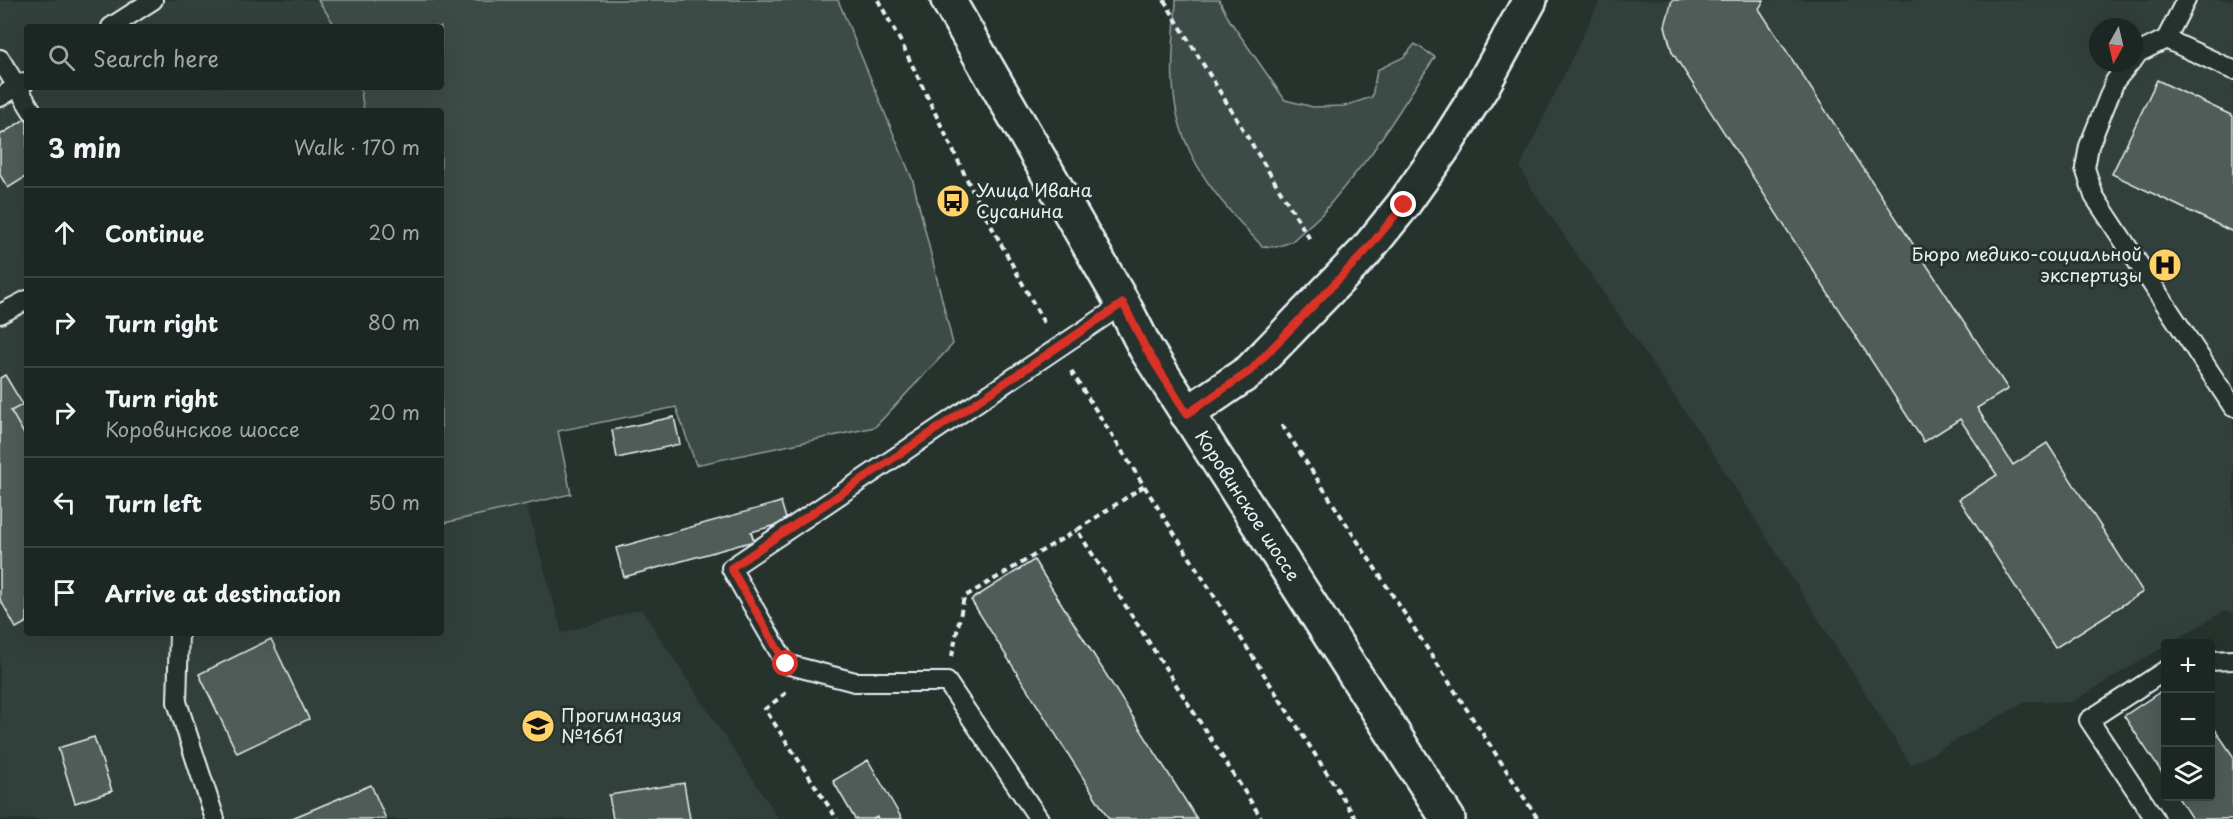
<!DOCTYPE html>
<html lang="en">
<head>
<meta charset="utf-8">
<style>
  :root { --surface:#1c2622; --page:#29322f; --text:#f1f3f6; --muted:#a0a5a5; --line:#3a4340 }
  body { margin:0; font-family:"Playpen Sans",sans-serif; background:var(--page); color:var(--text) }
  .controls { position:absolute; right:18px; bottom:18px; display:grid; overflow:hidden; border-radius:6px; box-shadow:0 6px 24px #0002 }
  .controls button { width:54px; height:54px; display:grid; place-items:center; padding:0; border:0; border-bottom:2px solid var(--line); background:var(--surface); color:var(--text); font:30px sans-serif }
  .compass { position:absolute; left:2089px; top:18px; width:54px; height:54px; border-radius:50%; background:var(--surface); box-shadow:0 6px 24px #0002; rotate:188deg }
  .stop { position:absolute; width:18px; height:18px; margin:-14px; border:4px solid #d93025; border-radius:50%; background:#fff }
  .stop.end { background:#d93025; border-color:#fff; box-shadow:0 2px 6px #0008 }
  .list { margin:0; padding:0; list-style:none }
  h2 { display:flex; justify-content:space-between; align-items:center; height:78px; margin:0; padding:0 24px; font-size:26px }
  h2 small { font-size:20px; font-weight:400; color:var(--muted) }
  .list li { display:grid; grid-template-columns:39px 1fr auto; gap:18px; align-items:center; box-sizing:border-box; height:90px; padding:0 24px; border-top:2px solid var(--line) }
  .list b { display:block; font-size:22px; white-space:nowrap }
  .list p { margin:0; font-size:20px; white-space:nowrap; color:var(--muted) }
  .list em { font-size:20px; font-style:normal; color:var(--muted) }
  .icon { flex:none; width:33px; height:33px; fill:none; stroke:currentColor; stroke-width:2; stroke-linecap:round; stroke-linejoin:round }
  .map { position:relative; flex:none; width:2233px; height:819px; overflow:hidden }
  .search { position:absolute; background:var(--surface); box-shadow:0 6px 24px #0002; left:24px; top:24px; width:420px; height:66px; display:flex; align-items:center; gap:15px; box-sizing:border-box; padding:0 21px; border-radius:6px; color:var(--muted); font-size:22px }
  .panel { position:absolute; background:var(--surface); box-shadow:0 6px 24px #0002; left:24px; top:108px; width:420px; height:528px; border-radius:6px }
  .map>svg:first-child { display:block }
</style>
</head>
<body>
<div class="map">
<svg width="2233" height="819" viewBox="0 0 2233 819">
  <rect width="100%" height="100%" fill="#26332d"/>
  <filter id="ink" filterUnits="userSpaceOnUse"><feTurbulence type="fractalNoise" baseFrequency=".0167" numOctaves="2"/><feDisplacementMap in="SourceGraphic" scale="12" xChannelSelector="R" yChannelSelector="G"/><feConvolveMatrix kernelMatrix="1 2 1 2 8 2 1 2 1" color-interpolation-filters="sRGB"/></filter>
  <g filter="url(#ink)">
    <!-- built -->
    <g fill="#333f3a" fill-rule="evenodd">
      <path d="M0,0H838L913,181L953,344L875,427L696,465L676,407L558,431L571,494L526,504L562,633L641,609L779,819H0ZM27,27H441V87H27ZM27,111H441V633H27Z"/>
      <path d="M1600,0H2233V613L2224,611L2170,643L2166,644L2165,646L2072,702L2027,701L1911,765L1708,445L1532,189L1520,167ZM2098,27H2134V63H2098Z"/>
    </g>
    <!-- green -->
    <g fill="#3e4b47" stroke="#939ea0" stroke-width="1.5">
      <path d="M318,0H838L913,181L953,344L875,427L696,465L676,407L558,431L571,494L444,523L441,505V111H364L360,87H441V27H336Z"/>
      <path d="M1176,0H1219L1230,21L1285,100L1313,107L1344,106L1372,97L1377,70L1404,57L1415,44L1435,57L1371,154L1322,214L1291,242L1276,247L1262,246C1217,199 1176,153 1173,83C1171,56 1175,28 1176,0Z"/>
    </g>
    <!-- building -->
    <g fill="#505c59" stroke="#e8f1f8" stroke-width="1.5">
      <path d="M1672,0H1764L1759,9L2008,389L1977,408L2013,465L2047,443L2143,592L2055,648L1959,499L1997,475L1960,419L1924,442L1672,52L1665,26Z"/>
      <path d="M2157,80L2233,116V232L2112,174Z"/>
      <path d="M25,119L27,122V176L8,188L0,175V135Z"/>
      <path d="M5,375L23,405L11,411L27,439V622L16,628L0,599V378Z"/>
      <path d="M27,402V439L11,411Z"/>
      <path d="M674,417L680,444L617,458L612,430Z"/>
      <path d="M781,502L787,522L751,532L754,541L624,577L616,548Z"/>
      <path d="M1034,560L1197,819H1109L971,600Z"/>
      <path d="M271,639L309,719L237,753L199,674Z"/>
      <path d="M2166,688V779L2124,716Z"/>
      <path d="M2210,722L2233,756V819H2192L2177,796H2210Z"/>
      <path d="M94,737L112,791L75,803L58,748Z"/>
      <path d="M868,760L902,819H878L877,817L873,819H855L833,781Z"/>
      <path d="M684,783L690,819H613L609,795Z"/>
      <path d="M371,785L386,819H290Z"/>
    </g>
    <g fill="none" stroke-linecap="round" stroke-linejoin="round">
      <!-- service casing -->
      <g stroke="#e8f1f8" stroke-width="22">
        <g id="service">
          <path d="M111,27L153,0"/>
          <path d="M2166,39L2233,70"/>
          <path d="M0,59L32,111"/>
          <path d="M2134,59L2138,53L2166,39L2186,0"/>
          <path d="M2130,63L2115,81L2089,146L2085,168L2094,196L2233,407"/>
          <path d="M0,97L25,82"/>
          <path d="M0,314L27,300"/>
          <path d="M179,633L177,702L215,819"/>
          <path d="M2210,661L2233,660"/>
          <path d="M1039,819L947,682H855L786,664L731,568L1123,304"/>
          <path d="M2155,819L2089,720L2166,670"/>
        </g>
      </g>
      <!-- tertiary casing -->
      <g stroke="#e8f1f8" stroke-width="38">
        <path id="tertiary" d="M1187,414L1250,371L1365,252L1403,205L1442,150L1482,87L1530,0"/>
      </g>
      <!-- secondary casing -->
      <g stroke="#e8f1f8" stroke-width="38">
        <path id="secondary" d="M948,0L1123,304L1146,349L1448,819"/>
      </g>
      <!-- path -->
      <g stroke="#e8f1f8" stroke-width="4" stroke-dasharray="6 4.5" stroke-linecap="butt">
        <path d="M878,0L902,44L975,196L1044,323"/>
        <path d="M1164,0L1311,241"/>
        <path d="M1071,371L1356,819"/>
        <path d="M1282,425L1538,819"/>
        <path d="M1144,486L1077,530L1262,819"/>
        <path d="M952,656L964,597L1077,530"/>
        <path d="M786,693L765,709L837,819"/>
      </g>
      <!-- service -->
      <use href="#service" stroke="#26332d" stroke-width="18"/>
      <!-- tertiary -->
      <use href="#tertiary" stroke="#26332d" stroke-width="33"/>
      <!-- secondary -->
      <use href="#secondary" stroke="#26332d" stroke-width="33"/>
    </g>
  </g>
  <g fill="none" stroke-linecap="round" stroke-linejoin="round" filter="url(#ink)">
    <!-- route -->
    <path stroke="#d93025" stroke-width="8" d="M786,664L731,568L1123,303L1146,349L1187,414L1250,371L1365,252L1404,205"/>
  </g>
  <!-- icons -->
  <defs>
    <g id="bus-disc" transform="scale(1.725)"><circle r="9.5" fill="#ffd166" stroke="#26332d"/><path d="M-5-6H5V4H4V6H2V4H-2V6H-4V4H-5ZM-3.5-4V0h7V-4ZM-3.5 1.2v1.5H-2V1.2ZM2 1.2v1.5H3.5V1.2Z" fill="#111"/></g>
    <g id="hospital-disc" transform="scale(1.725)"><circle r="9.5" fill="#ffd166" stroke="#26332d"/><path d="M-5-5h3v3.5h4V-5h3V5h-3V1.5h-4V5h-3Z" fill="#111"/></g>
    <g id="school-disc" transform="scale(1.725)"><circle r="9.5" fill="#ffd166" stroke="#26332d"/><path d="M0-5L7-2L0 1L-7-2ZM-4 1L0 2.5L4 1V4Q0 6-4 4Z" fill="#111"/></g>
  </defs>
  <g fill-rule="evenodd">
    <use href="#bus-disc" x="953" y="201"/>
    <use href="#hospital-disc" x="2165" y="265"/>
    <use href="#school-disc" x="538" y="726"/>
  </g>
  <g text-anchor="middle" stroke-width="6" stroke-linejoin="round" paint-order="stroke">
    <!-- poi labels -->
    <g font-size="18" fill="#e8f1f8" stroke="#26332d" text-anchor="start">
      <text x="976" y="197">Улица Ивана<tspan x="976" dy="21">Сусанина</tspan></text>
      <text x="2142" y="261" text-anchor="end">Бюро медико-социальной<tspan x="2142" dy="21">экспертизы</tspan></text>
      <text x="561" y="722">Прогимназия<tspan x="561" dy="21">№1661</tspan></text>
    </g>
    <!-- street labels -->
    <g font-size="18" fill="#e8f1f8" stroke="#26332d">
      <text transform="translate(1247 506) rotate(57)" y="6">Коровинское шоссе</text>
    </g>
  </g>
</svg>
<div class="controls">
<button>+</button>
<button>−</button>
<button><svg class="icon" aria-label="layers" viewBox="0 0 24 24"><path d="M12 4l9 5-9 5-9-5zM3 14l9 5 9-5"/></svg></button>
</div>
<svg class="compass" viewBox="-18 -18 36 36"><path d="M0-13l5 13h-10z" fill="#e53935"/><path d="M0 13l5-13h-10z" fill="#a0a5a5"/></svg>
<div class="stop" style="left:786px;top:664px"></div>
<div class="stop end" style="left:1404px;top:205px"></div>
<div class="search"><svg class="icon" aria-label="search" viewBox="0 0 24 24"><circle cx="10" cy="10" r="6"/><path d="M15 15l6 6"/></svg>Search here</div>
<section class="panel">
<h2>3 min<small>Walk · 170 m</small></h2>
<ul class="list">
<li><svg class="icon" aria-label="ahead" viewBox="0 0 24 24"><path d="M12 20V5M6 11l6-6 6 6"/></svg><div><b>Continue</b></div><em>20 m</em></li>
<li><svg class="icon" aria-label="right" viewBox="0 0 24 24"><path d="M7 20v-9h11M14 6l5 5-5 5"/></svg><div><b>Turn right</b></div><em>80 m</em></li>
<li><svg class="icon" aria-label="right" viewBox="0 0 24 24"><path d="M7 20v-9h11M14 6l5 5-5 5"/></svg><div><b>Turn right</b><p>Коровинское шоссе</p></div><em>20 m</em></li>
<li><svg class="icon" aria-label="left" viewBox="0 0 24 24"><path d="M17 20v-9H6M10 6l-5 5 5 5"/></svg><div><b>Turn left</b></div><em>50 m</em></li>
<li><svg class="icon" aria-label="arrive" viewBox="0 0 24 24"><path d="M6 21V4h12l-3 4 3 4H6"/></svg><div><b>Arrive at destination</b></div></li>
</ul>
</section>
</div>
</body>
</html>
